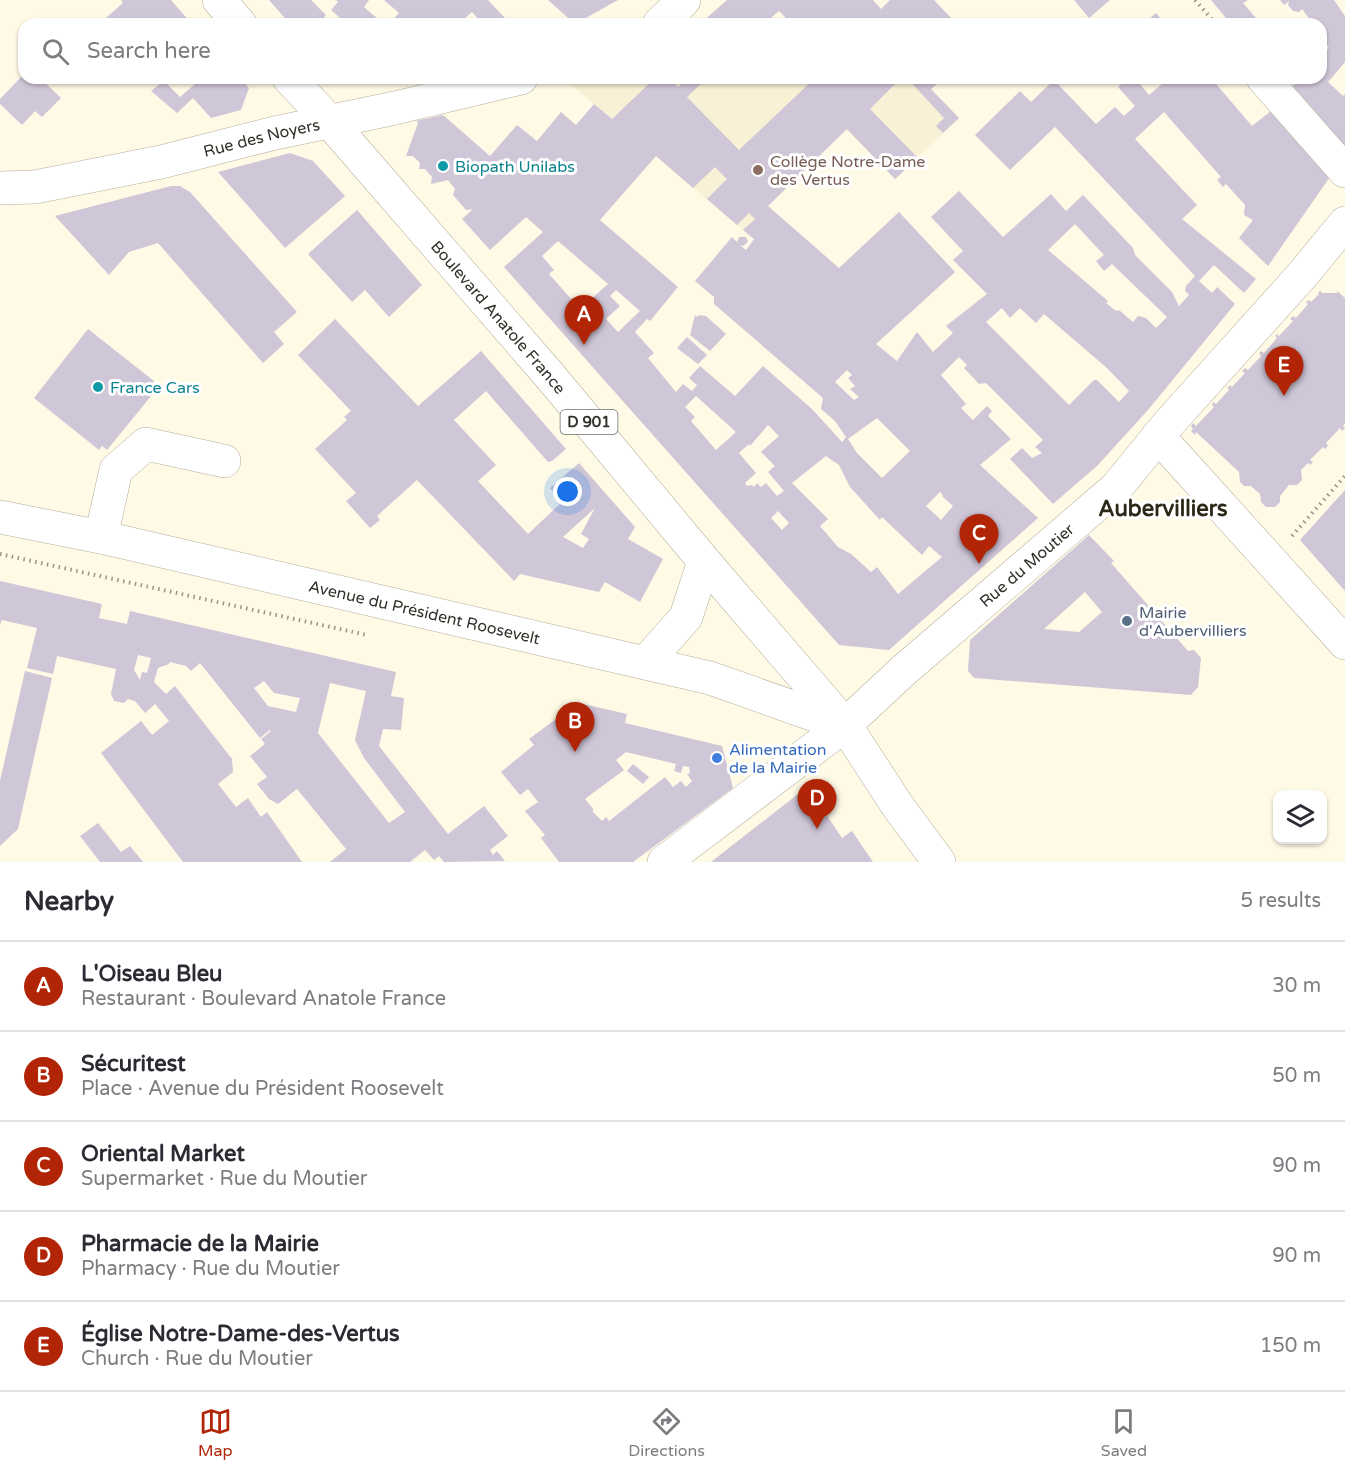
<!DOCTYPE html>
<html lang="en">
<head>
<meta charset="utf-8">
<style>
  :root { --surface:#fff; --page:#f7f7f7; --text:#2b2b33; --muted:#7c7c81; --line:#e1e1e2; --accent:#b12405 }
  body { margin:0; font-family:"Varela Round",sans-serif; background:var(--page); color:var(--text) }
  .controls { position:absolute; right:18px; bottom:18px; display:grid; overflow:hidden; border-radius:12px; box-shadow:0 2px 4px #0004 }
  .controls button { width:54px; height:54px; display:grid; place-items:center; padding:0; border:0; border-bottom:2px solid var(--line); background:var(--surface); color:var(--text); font:30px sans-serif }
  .you { position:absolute; left:568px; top:492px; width:21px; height:21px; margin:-15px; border:4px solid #fff; border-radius:50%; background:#1a73e8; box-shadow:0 0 0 9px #1a73e833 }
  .badge { display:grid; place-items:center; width:39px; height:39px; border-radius:50%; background:var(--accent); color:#fff; font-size:20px; font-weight:700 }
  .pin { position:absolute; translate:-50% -50px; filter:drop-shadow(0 2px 3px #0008) }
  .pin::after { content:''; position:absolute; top:32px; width:21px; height:18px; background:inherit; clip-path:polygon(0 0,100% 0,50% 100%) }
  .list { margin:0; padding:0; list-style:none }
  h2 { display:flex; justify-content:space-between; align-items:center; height:78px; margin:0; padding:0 24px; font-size:26px }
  h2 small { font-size:20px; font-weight:400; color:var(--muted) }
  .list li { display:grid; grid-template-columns:39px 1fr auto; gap:18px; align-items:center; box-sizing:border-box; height:90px; padding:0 24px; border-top:2px solid var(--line) }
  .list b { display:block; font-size:22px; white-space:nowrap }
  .list p { margin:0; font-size:20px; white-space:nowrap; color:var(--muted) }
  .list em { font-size:20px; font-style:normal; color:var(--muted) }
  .icon { flex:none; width:33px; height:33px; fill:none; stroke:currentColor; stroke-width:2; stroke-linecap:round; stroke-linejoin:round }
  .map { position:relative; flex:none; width:1345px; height:862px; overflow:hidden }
  .search { position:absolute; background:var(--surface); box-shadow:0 2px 4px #0004; left:18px; right:18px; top:18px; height:66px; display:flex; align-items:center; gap:15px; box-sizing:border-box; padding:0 21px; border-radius:18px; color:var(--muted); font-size:22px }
  .sheet { height:528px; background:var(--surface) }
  nav { display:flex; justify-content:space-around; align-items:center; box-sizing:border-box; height:84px; border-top:2px solid var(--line); background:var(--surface); font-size:16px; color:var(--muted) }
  nav a { display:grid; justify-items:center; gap:3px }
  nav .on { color:var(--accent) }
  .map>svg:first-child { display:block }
</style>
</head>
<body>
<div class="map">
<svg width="1345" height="862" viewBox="0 0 1345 862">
  <rect width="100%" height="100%" fill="#fffae6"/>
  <!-- built -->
  <path fill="#f8f1d5" d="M588,78H920L959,118L895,179L846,129L743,230L569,83Z"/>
  <!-- building -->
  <g fill="#cfc6d8" fill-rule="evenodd">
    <path d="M121,0H171L191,23L127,24L123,20L119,24H99L123,3Z"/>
    <path d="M269,0H311L326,15L324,17L332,24H290Z"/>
    <path d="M336,0H369L364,7L384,24H347L331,10L338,2Z"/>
    <path d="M384,0H488L505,18L497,24H483L472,12L458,24H443L442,22L440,24H389L399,13Z"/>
    <path d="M548,0H618L575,24Z"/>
    <path d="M727,0H873L881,9L890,0H934L957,24H792L779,11L764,24H700Z"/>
    <path d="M1074,0H1110L1089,18Z"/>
    <path d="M1211,0H1248L1243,3L1261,24H1231Z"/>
    <path d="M1280,0H1334L1345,16V62L1328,82L1343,96L1345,94V155L1287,91L1302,78H1321V65L1326,62L1321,53L1329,48L1321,37V24H1310L1309,22L1311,21L1302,9L1299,12L1293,11L1288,5L1289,1L1284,5Z"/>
    <path d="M1156,13L1165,24H1143Z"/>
    <path d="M24,74V78H40L61,98L42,117L35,111L22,125L0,104V99Z"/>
    <path d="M202,78H240L249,88L241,110L211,118L193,98L177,113L151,91L164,81L180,97Z"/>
    <path d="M655,78H669L678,87L688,78H707L687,97L739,150L815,78H901L870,109L918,158L895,179L847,129L768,206L839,268L899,212L955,272L876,344L897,361L917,332L933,352L953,333L946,326L987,294L953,260L963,251L931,217L959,191L1003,237L1051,194L1066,211L1083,195L1133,248L1135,255L1172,292L1179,306L1189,295L1185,291L1186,286L1195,276L1055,127L1010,170L975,135L1020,91L1031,102L1054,80L1096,124L1115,107L1124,116L1135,106L1118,87L1128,78H1135L1149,95L1169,78H1211L1252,126L1275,108L1332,174L1268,266L1239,238L1253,220L1244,215L1245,205L1226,184L1223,187L1217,180L1221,177L1164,112L1135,139L1197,205L1182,219L1256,279L1244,293L1214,265L1199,281L1212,293L1217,287L1235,304L1148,410L1097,466L1053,504L1010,459L1022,448L1032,458L1042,453L1035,447L1043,440L986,383L979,384L964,368L967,365L959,357L941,375L966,404L961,408L973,420L987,406L992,411L988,416L1011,439L980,465L1038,518L889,650L839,645L504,267L543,232L526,217L490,250L462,219L473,209L466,210L453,195L455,189L448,180L431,184L432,177L425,169H419L420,163L413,156H406L418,123L416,121L443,115L490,156L517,125L537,141L561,112L576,125L594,104L612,119ZM656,156L693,188L715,167L727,179L707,199L737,225L749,213L755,219L743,230L754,239L746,250L740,245L743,246L748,242L746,237H739L737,242L732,237L695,281L714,297V304L823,398L821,409L835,421L846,437L842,442L812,409L763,366L735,396L700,366L689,378L697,385L692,391L683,384L676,392L648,358L654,353L635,332L647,319L650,321L678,287L600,220ZM1075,224L1104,255L1096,261L1104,271L1112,264L1167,317L1156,328L1146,318L1138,316L1133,322L1119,310L1116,311L1106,303L1108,301L1048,250ZM558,241L608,284L580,309L549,274L554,270L542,256ZM616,290L640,311L618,332L606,319L620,306L610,296ZM1002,308L1010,318L1020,308L1036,323L1044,314L1108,369L1129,391L1119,402L1097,380H1094L1069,405L986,322ZM847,370L852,375L848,378L855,386L850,389L859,397L854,400L835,382ZM696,396L736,432L716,450L691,421L695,417L685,407ZM877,418L910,451L882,478L857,453L848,439ZM768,425L779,436L761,452L775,466L768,472L784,491L777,496L766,483L761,487L757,483L754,487L752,485L747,486L745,483L756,473L739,453L749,444L750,446ZM826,456L839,465L850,487L880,520L882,517L922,555L929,546L942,557L898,594L877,567L871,572L851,554L838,547L820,526L828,519L792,483ZM940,492L943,495L942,496L953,506L941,520L926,506ZM778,511L789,523L782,530L771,518Z"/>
    <path d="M907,78H944L931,89L959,118L943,133L936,126L944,118Z"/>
    <path d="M290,153L313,161L345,196L285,248L218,172Z"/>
    <path d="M171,186H180L190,192L297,312L274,332L284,344L263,363L158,243L129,252L109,275L55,216Z"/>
    <path d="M357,210L422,285L389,317L365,290L352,302L308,254Z"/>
    <path d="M1321,291L1322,293H1337V291L1345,298V423L1343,426L1345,428L1342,431L1340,428L1326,443L1328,446L1325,449L1323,447L1310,460L1313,462L1310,465L1308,463L1301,470L1302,480L1297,485H1289L1280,496V502L1275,507H1266L1261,502L1260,494L1251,486H1244L1240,482L1239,472L1196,432L1195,435L1191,431L1193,429L1191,426L1193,423L1196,426L1214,407L1212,405L1213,402L1216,404L1229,390L1227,388L1230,385L1232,387L1245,373L1242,371L1245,368L1248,370L1261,356L1259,353L1261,351L1264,353L1277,338L1275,336L1277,334L1279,336L1293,321L1290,319L1293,316L1296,318L1308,304L1306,302L1309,300L1311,302L1319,294L1318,292Z"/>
    <path d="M695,315L697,317L699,315L706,316L726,334L710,351L690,335Z"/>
    <path d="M335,319L418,406L481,351L566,449L552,461L548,462L486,391L454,420L496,465L478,481L528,534L562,502L550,488L579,463L635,527L628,539L663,559L640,602L605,582L599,592L520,574L514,581L417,480L377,516L380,520L370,528L346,501L356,493L315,449L347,420L344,417L351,411L298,355ZM595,508L581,534L589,539L583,548L563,537Z"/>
    <path d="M88,329L154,381L151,385L156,390L107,450L102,446L99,450L34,398Z"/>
    <path d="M687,337L707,355L698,364L677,348Z"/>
    <path d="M1345,490V591L1300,540Z"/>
    <path d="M1089,535L1114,561L1111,563L1188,651L1194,650L1201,658L1198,687L1191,695L974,678L968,671L970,640ZM1085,592L1102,612L1079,632L1044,629Z"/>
    <path d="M0,581L102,604L99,618L127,624L130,611L396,672L391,696L404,698L401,730L383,729L379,746L448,834L484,806L508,836L490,850L493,855L497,851L505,861L444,862L439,856L434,860L425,850L410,862H330L346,849L297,789L278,804L269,799L257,784L267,777L250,756L265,744L261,739L271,731L270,730L260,738L200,663L191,671L186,666L170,662L169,664L158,668L154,682L166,694L175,686L232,759L233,772L218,784L236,807L248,798L261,817L267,812L302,862H183L101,753L141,721L152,735L169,721L155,704L145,713L135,701L128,699L124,703L114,701L111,694L116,669L57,656L53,674L27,668L37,628L2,620L0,625ZM138,655L151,658L147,673L142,672L140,680L134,670ZM264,681L274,693L300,698L296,712L268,706L254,688ZM330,683L366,691L355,740L364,758L405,812L389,823L318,733Z"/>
    <path d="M25,671L52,678L18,829L0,846V781Z"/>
    <path d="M579,703L627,714L625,723L722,746L733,788L633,862H559L541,838L545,835L525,811L538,802L528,789L520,795L501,772L534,745L529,739L560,716L576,715L573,711L577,712ZM626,752L676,764L674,771L681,773L683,766L689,767L690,773L687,774L692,781L686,787L681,781L673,787L665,777L609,821L606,817L602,821L592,811L594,810L585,799L624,770L616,760Z"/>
    <path d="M633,764L649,777L643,784L627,771Z"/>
    <path d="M798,794L813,795L842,838L852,831L873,862H711Z"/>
    <path d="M98,823L121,852L130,846L143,862H100L80,836Z"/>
  </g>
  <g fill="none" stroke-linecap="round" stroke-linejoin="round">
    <!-- minor casing -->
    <g stroke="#b3ae9b" stroke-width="34">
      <g id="minor">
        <path d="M659,24L684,0"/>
        <path d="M1263,78L1345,171"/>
        <path id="s1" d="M0,188L35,187L161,162L275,133L395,108L521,78"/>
        <path d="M1158,436L1345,643"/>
        <path d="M101,537L116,470L146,444L224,461"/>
        <path id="s2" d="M845,725L903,671L1116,488L1170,422L1304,273L1345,223"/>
      </g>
    </g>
    <!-- major casing -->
    <g stroke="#b3ae9b" stroke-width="34">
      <g id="major">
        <path d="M219,0L240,24"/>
        <path id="s3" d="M289,78L330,122L550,376L704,561L845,725L897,805L939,862"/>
        <path id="s4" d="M0,517L101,537L710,678L843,725"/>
        <path d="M645,663L686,617L704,561"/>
        <path d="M664,862L845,725"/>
      </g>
    </g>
    <!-- path -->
    <g stroke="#989587" stroke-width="4" stroke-dasharray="1.5 4.5" stroke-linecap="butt">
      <path d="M1195,0L1216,24"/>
      <path d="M1292,536L1345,476"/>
      <path d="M0,554L367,635"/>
    </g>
    <!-- minor -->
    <use href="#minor" stroke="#fff" stroke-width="33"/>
    <!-- major -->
    <use href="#major" stroke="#fff" stroke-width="33"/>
  </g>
  <!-- markers -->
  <g fill="#0f9aa8" stroke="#fff" stroke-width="2">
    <circle cx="443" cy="166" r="6"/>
    <circle cx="98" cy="387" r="6"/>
  </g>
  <circle fill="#8d6e63" stroke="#fff" stroke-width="2" cx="758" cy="170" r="6"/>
  <circle fill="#5c6f8a" stroke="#fff" stroke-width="2" cx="1127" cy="621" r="6"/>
  <circle fill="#3f7fe0" stroke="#fff" stroke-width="2" cx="717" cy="758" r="6"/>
  <g text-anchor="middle" stroke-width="6" stroke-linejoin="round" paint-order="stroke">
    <!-- shield labels -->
    <rect fill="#fff" stroke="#706e69" stroke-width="1.5" x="560.5" y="410" width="57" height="24" rx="4.5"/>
    <g font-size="15" font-weight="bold" fill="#323029">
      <text x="589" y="427">D 901</text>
    </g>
    <!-- street labels -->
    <g font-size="16" fill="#323029" stroke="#fff">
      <text dy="6" stroke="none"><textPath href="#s1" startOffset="267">Rue des Noyers</textPath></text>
      <text dy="6" stroke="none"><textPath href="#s3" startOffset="318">Boulevard Anatole France</textPath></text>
      <text dy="6" stroke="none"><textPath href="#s2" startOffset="242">Rue du Moutier</textPath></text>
      <text dy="6" stroke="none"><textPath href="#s4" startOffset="435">Avenue du Président Roosevelt</textPath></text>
    </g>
    <!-- education labels -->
    <g font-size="16" fill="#785e54" stroke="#fff" text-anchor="start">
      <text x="770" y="167">Collège Notre-Dame<tspan x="770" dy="18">des Vertus</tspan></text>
    </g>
    <!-- culture labels -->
    <g font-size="16" fill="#0d838f" stroke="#fff" text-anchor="start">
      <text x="455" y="172">Biopath Unilabs</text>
      <text x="110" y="393">France Cars</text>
    </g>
    <!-- service labels -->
    <g font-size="16" fill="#4e5e75" stroke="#fff" text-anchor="start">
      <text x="1139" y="618">Mairie<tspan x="1139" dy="18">d'Aubervilliers</tspan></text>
    </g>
    <!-- shop labels -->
    <g font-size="16" fill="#366cbe" stroke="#fff" text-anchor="start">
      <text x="729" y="755">Alimentation<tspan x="729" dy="18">de la Mairie</tspan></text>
    </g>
    <!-- district labels -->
    <g font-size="22" font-weight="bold" fill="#2d2919" stroke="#fff">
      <text x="1163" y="516">Aubervilliers</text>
    </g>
  </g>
</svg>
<div class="controls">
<button><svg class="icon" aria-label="layers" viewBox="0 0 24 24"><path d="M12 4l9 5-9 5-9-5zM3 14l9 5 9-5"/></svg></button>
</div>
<div class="you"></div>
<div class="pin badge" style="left:584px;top:345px">A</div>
<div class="pin badge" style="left:575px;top:752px">B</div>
<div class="pin badge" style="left:979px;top:564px">C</div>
<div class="pin badge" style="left:817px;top:829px">D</div>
<div class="pin badge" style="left:1284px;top:396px">E</div>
<div class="search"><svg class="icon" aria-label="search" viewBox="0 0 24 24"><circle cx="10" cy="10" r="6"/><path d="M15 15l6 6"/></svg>Search here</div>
</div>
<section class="sheet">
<h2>Nearby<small>5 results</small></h2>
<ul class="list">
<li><span class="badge">A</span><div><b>L'Oiseau Bleu</b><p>Restaurant · Boulevard Anatole France</p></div><em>30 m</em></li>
<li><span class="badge">B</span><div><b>Sécuritest</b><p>Place · Avenue du Président Roosevelt</p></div><em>50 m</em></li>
<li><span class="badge">C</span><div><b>Oriental Market</b><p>Supermarket · Rue du Moutier</p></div><em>90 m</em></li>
<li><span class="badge">D</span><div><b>Pharmacie de la Mairie</b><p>Pharmacy · Rue du Moutier</p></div><em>90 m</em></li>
<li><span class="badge">E</span><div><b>Église Notre-Dame-des-Vertus</b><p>Church · Rue du Moutier</p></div><em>150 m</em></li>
</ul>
</section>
<nav>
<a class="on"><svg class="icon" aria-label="map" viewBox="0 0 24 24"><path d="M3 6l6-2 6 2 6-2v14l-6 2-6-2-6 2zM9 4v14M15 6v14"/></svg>Map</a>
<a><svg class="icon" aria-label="directions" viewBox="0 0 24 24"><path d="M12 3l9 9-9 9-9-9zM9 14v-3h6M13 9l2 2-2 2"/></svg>Directions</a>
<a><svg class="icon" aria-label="saved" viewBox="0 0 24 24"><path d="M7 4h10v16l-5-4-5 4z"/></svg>Saved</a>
</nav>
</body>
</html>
